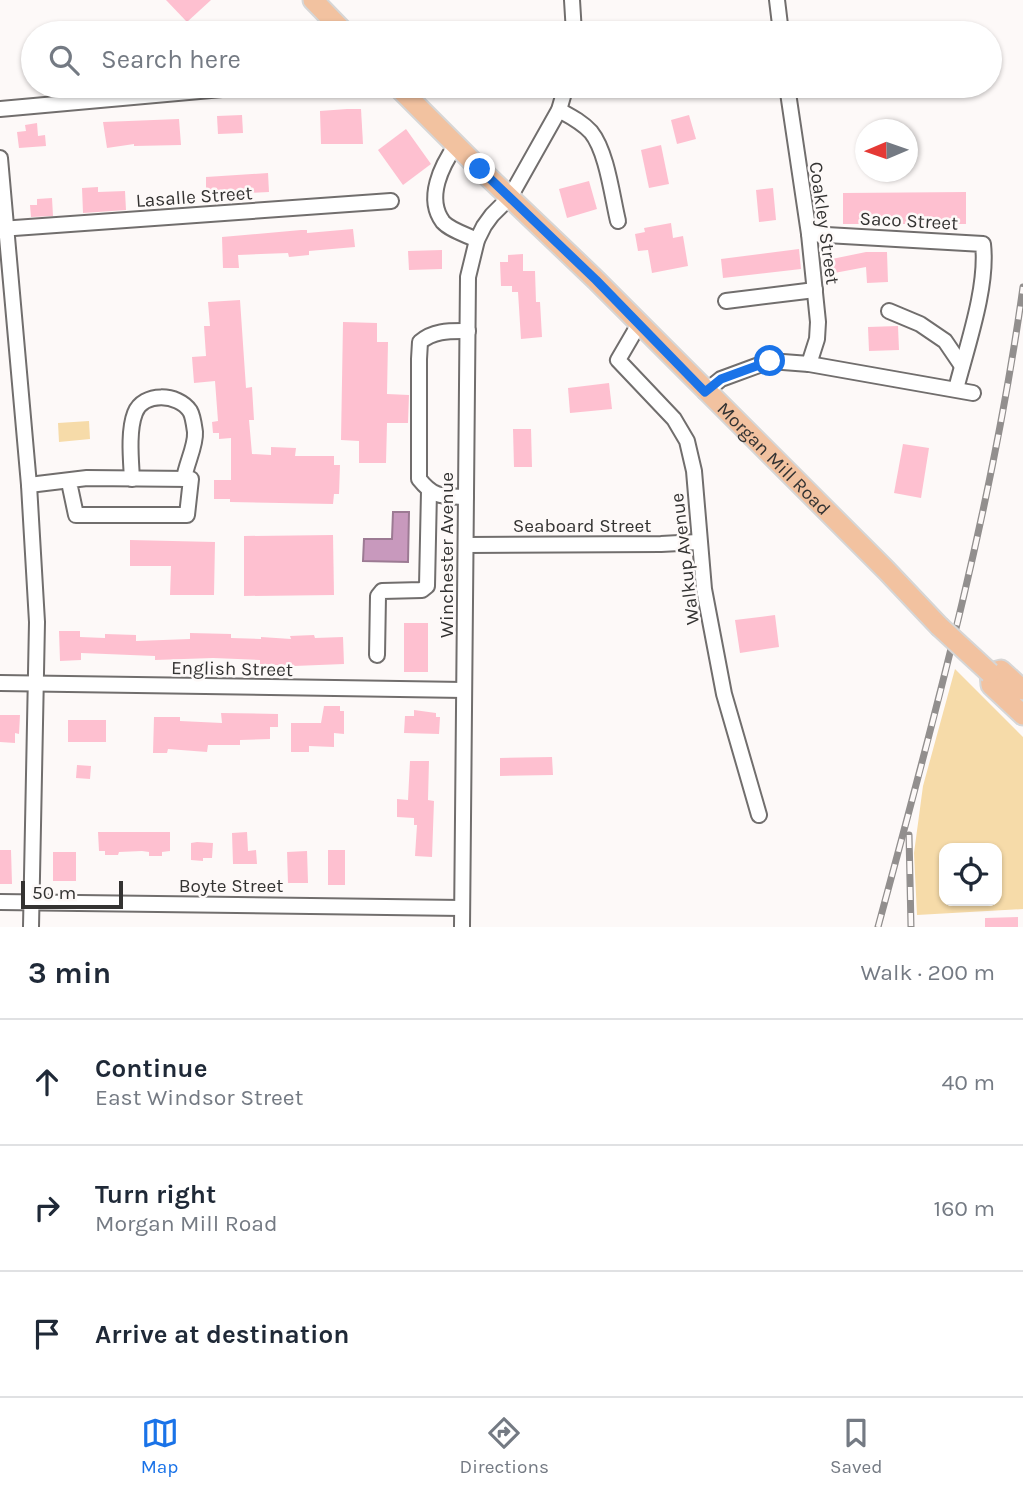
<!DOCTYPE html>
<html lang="en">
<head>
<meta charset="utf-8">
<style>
  :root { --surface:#fff; --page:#f2f2f3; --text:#1f2937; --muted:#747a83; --line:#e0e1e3; --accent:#1a73e8 }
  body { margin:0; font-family:Karla,sans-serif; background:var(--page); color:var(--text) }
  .controls { position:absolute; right:21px; bottom:21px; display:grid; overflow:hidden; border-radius:14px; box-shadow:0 2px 5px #0004 }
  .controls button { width:63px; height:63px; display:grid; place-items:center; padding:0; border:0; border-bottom:2px solid var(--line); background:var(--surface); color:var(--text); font:35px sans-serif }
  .compass { position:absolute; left:855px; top:119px; width:63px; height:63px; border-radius:50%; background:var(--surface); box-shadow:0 2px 5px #0004; rotate:268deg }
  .scale { position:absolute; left:21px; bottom:18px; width:102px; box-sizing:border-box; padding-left:7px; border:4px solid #343332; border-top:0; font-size:19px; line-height:24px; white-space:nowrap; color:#343332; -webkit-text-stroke:5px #fdf9f8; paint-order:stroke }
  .stop { position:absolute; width:21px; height:21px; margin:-16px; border:5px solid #1a73e8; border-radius:50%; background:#fff }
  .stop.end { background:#1a73e8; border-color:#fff; box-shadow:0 2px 7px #0008 }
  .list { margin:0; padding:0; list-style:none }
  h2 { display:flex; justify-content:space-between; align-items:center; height:91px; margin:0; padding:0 28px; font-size:30px }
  h2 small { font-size:23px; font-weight:400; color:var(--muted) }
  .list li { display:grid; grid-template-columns:46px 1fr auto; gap:21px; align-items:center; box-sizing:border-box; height:126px; padding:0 28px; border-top:2px solid var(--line) }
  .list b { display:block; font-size:26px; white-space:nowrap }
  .list p { margin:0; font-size:23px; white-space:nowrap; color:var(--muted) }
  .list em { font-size:23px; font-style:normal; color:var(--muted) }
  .icon { flex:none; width:38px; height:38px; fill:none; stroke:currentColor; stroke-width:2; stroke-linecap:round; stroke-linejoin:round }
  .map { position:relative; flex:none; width:1023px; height:927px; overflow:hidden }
  .search { position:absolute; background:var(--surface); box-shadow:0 2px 5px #0004; left:21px; right:21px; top:21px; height:77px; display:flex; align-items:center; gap:18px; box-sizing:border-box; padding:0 24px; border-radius:38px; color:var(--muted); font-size:26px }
  .sheet { height:469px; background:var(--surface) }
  nav { display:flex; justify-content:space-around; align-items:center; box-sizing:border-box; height:98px; border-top:2px solid var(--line); background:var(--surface); font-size:19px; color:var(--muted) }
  nav a { display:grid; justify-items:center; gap:4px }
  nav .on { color:var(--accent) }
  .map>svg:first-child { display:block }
</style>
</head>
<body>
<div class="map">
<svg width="1023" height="927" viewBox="0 0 1023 927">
  <rect width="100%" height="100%" fill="#fdf9f8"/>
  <!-- green -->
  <g fill="#f6dba9" fill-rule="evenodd">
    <path d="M89,421L90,439L59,442L58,423Z"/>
    <path d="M955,669L1023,737V909L917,915L914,853L923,786ZM944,848H997V901H944Z"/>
  </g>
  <!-- water -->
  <path fill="#c899bd" stroke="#9c7a93" stroke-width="2" d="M393,512H409L408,562L363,561L364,539H392Z"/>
  <!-- building -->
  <g fill="#fec0d0">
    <path d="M166,0H211L187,22Z"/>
    <path d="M347,109H361L363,144H321L320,111Z"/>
    <path d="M242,115L243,133L218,134L217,116Z"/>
    <path d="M689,115L696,139L677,144L671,120Z"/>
    <path d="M179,119L181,145L134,146V144L107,148L103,122Z"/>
    <path d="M37,123L38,136L45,135L46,146L19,148L17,132L26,131L25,125Z"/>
    <path d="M406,129L431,164L403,185L378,150Z"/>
    <path d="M661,145L669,184L649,188L641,150Z"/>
    <path d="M268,173L269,192L206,195V177Z"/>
    <path d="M589,181L597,209L567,218L559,189Z"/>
    <path d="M98,187V192L125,191L126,210L83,213L82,188Z"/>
    <path d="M773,188L776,220L759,222L756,190Z"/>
    <path d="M966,192V224H843V193Z"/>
    <path d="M52,198L53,216L31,217L30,205H37V199Z"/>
    <path d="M671,223L673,238L683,236L688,266L652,273L648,250L638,251L635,234L645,232L644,228Z"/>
    <path d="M353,229L355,247L309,251V255L289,257L288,253L238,255L239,268H223L222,237L301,230H307V233Z"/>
    <path d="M799,249L801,269L723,278L721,259Z"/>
    <path d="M442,250V269L409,270L408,251Z"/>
    <path d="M866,252H887L888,282L867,283L866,267L829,274L827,260Z"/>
    <path d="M523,254V271H535L536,302H540L542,337L521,339L518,292H512V286H501L500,262H508V255Z"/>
    <path d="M240,300L246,388L252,387L254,420H249L252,454L271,455V447L296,448L295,456H334V465H340L339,494H334L333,504L230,502V499H214V480H231V438L219,439V433H213L212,422L218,421L215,381L194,383L192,357L206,356L204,326H210L208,302Z"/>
    <path d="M343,322L377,323V342H388L387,394L409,395L408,423H387L386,463H359V441L341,440Z"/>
    <path d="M898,326L899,350L869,351L868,327Z"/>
    <path d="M609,383L612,409L570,413L568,388Z"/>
    <path d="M513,429H531L532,467H514Z"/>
    <path d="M903,444L929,448L921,498L894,493Z"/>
    <path d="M333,535L334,595L244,596V536Z"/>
    <path d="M130,540L215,542L214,595H170L171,566H130Z"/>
    <path d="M775,615L779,647L740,653L735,620Z"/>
    <rect x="404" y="623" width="24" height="49"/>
    <path d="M59,631H80V637L105,638V634L136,635V641L190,639V633L231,634V638L261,639V637L291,639L290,636L314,635L315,638L343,637L344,664L294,666L260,664V660L213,658L155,660V656L81,653V660L60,661Z"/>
    <path d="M324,706H340V711H344V734L334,733V747L309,746V752H291V723H321Z"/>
    <path d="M414,710L436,713V717H440L439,734L404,733L405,716H414Z"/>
    <path d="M221,713L278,714V727H270V739L240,740V745H208L207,752L168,749L167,753H153L154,717H180V721L222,723Z"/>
    <path d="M0,715H20L19,734L15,733V743L0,742Z"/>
    <rect x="68" y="720" width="38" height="22"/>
    <path d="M552,757L553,775L500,776V758Z"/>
    <path d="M410,761H429L428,800L434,801L432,857L415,856L417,825H414V818L397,817V799L408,800Z"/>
    <path d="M77,765L91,766L90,779L76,778Z"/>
    <path d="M98,832H170V851L162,852V856H149V852L142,851L119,852L118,855H105V851H99Z"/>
    <path d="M247,832L248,851L256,850L257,864H233L232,833Z"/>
    <path d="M197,842L213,843L212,858H203V861L191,860V843Z"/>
    <path d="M0,850H11L12,884H0Z"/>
    <rect x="328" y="850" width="17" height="35"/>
    <path d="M307,851L308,883H288L287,852Z"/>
    <rect x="53" y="852" width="23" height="29"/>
    <path d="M1018,917V927H985V918Z"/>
  </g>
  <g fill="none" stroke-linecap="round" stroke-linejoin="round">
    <!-- minor casing -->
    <g stroke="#716e6d" stroke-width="18">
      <g id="minor">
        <path d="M572,0L574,33"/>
        <path d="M777,0L781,33"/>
        <path d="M787,86L809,234L818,322L817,339L809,364"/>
        <path d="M0,109L256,86"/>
        <path d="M559,110C570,116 582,122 591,132C607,152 612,196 618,221"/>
        <path d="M456,145C442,165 425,198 443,222C450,230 467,235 477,240"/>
        <path d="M0,158L29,485L37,622L31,927"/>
        <path d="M0,229L391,201"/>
        <path d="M809,234L983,244C988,287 967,346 956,389"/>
        <path d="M726,301L815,290"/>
        <path d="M889,311L920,324L945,341L962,366"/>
        <path d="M639,324L618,360L674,419L687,441L694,471L704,589L724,694L759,815"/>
        <path d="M705,392L721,379L770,361L809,364L973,393"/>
        <path d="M132,479C131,460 128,431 135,413C143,392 178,393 190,411C193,416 194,425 195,432C196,446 186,464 184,479"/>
        <path d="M29,485L87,478L191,479L187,515H76L69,482"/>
        <path d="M466,497C442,496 434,498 419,479V359L420,342C434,330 450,331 468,331"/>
        <path d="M466,545L661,544L698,542"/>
        <path d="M377,655L378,596L382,591L422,590L427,586L429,491"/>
        <path d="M0,683L464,690"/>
        <path d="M0,902L462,908"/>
        <path d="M462,927L468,277L477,240L484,226L492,215L510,197L559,110L566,86"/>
      </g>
    </g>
    <!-- major casing -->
    <g stroke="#d6d6d6" stroke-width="23">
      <g id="major">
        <path d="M313,0L345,33"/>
        <path id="s1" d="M397,86L480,169L596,280L886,570L939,626"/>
        <path d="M1023,690L1001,670L990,673L991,685L1023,715"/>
      </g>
    </g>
    <!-- minor -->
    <use href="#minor" stroke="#fff" stroke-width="14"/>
    <!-- major -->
    <use href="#major" stroke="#f2c2a0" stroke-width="19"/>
    <!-- rail casing -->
    <g stroke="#928f8e" stroke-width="7">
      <g id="rail">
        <path d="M909,835L911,927"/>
        <path d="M878,927C935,716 993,504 1023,287"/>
      </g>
    </g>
    <!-- rail -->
    <use href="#rail" stroke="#fdf9f8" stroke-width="4.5" stroke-dasharray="13" stroke-linecap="butt"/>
    <!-- major-bridge casing -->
    <g stroke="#d6d6d6" stroke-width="23" stroke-linecap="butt">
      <path id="major-bridge" d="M939,626L990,673"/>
    </g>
    <!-- major-bridge -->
    <use href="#major-bridge" stroke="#f2c2a0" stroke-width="19"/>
  </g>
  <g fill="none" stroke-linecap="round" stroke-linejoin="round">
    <!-- route -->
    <path stroke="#1a73e8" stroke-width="9" d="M480,169L596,280L705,392L721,379L770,361"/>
  </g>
  <g text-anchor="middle" stroke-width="5" stroke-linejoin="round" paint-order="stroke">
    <!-- street labels -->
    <g font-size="19" fill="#343332" stroke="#fdf9f8">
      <text transform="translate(194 196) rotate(-4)" y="7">Lasalle Street</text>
      <text transform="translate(909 220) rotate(3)" y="7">Saco Street</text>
      <text transform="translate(825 223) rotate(82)" y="7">Coakley Street</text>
      <text dy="7" stroke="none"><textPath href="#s1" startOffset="530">Morgan Mill Road</textPath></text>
      <text x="582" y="532">Seaboard Street</text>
      <text transform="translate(446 555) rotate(-90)" y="7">Winchester Avenue</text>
      <text transform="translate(684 559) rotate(-97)" y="7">Walkup Avenue</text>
      <text transform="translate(232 668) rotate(1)" y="7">English Street</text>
      <text x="231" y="892">Boyte Street</text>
    </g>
  </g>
</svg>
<div class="controls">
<button><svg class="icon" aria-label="locate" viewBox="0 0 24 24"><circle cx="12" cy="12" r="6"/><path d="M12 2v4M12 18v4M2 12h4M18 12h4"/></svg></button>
</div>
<svg class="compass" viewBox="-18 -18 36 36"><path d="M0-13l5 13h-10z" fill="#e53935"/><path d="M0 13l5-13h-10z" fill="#747a83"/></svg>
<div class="scale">50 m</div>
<div class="stop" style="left:770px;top:361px"></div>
<div class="stop end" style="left:480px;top:169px"></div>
<div class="search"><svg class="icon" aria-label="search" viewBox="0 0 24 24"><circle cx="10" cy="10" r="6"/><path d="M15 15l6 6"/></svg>Search here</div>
</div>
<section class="sheet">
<h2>3 min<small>Walk · 200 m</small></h2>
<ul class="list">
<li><svg class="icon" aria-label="ahead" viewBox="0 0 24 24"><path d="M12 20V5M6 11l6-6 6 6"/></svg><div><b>Continue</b><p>East Windsor Street</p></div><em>40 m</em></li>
<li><svg class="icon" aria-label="right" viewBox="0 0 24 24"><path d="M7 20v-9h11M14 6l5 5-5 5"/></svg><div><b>Turn right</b><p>Morgan Mill Road</p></div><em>160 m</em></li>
<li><svg class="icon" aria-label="arrive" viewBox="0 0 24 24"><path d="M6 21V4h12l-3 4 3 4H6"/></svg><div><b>Arrive at destination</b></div></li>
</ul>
</section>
<nav>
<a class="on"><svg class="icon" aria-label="map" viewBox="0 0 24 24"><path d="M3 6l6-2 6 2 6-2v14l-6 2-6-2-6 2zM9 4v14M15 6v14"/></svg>Map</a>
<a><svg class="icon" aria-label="directions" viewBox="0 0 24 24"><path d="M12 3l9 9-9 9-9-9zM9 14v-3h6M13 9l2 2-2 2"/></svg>Directions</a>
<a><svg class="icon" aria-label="saved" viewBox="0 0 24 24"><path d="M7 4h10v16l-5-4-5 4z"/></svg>Saved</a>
</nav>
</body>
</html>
